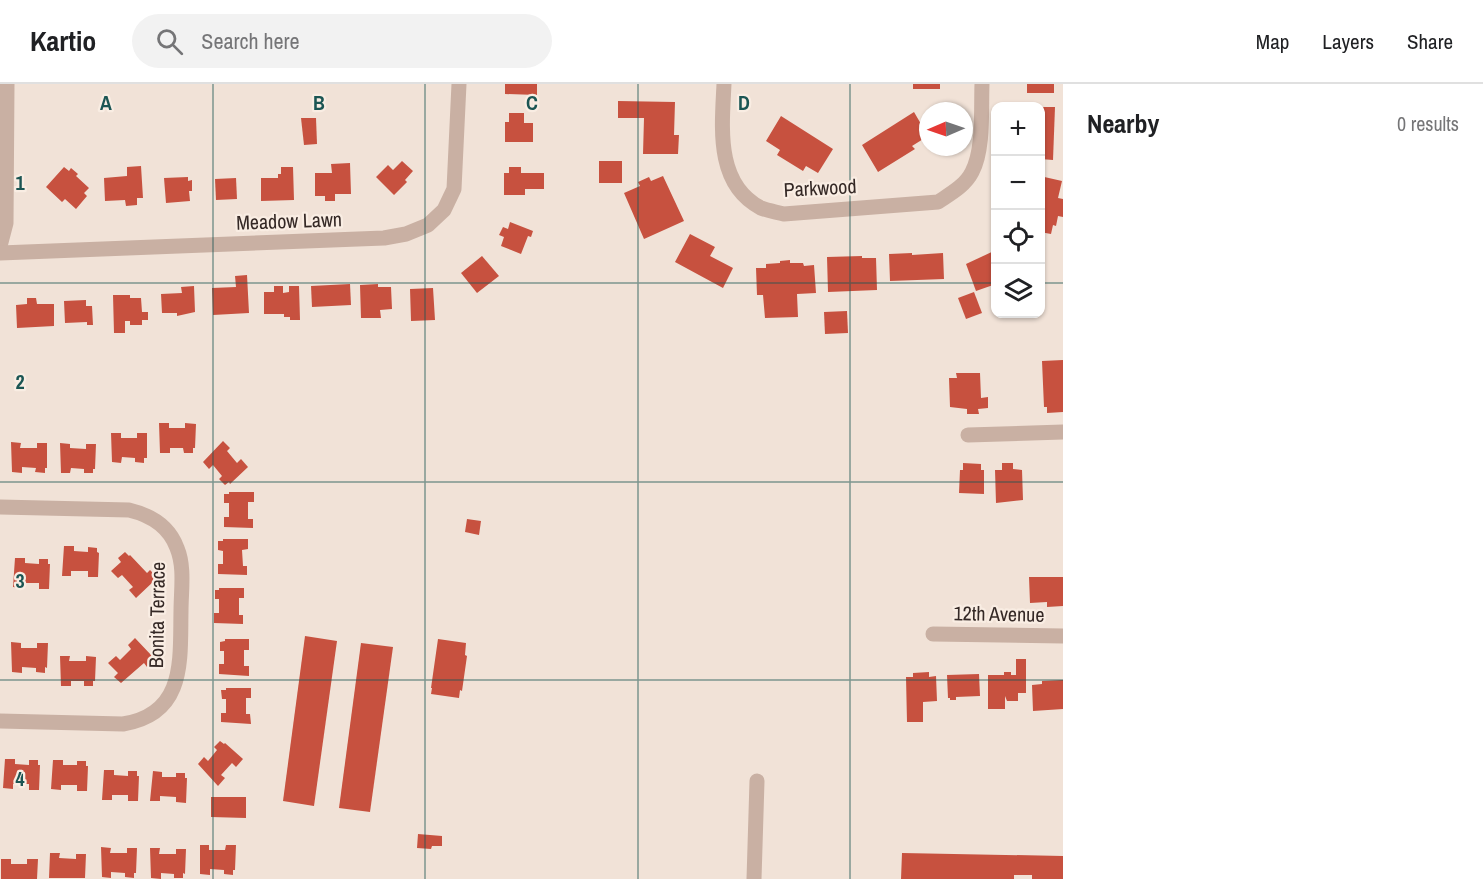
<!DOCTYPE html>
<html lang="en">
<head>
<meta charset="utf-8">
<style>
  :root { --surface:#fff; --page:#f2f2f2; --text:#202124; --muted:#757577; --line:#e0e0e0 }
  body { margin:0; font-family:"Archivo Narrow",sans-serif; background:var(--page); color:var(--text) }
  .controls { position:absolute; right:18px; top:18px; display:grid; overflow:hidden; border-radius:12px; box-shadow:0 2px 4px #0004 }
  .controls button { width:54px; height:54px; display:grid; place-items:center; padding:0; border:0; border-bottom:2px solid var(--line); background:var(--surface); color:var(--text); font:30px sans-serif }
  .compass { position:absolute; left:919px; top:18px; width:54px; height:54px; border-radius:50%; background:var(--surface); box-shadow:0 2px 4px #0004; rotate:268deg }
  .list { margin:0; padding:0; list-style:none }
  h2 { display:flex; justify-content:space-between; align-items:center; height:78px; margin:0; padding:0 24px; font-size:26px }
  h2 small { font-size:20px; font-weight:400; color:var(--muted) }
  .icon { flex:none; width:33px; height:33px; fill:none; stroke:currentColor; stroke-width:2; stroke-linecap:round; stroke-linejoin:round }
  .map { position:relative; flex:none; width:1063px; height:795px; overflow:hidden }
  header { display:flex; align-items:center; gap:36px; box-sizing:border-box; height:84px; padding:0 30px; background:var(--surface); border-bottom:2px solid var(--line) }
  header strong { font-size:28px }
  nav { display:flex; gap:33px; margin-inline-start:auto; font-size:21px }
  .search { width:420px; height:54px; background:var(--page); display:flex; align-items:center; gap:15px; box-sizing:border-box; padding:0 21px; border-radius:33px; color:var(--muted); font-size:22px }
  main { display:flex }
  aside { flex:1; background:var(--surface) }
  .map>svg:first-child { display:block }
</style>
</head>
<body>
<header>
<strong>Kartio</strong>
<div class="search"><svg class="icon" aria-label="search" viewBox="0 0 24 24"><circle cx="10" cy="10" r="6"/><path d="M15 15l6 6"/></svg>Search here</div>
<nav><a>Map</a><a>Layers</a><a>Share</a></nav>
</header>
<main>
<div class="map">
<svg width="1063" height="795" viewBox="0 0 1063 795">
  <rect width="100%" height="100%" fill="#f1e2d7"/>
  <!-- building -->
  <g fill="#c7513f">
    <path d="M505,0H537V11L505,10Z"/>
    <rect x="913" y="0" width="27" height="5"/>
    <rect x="1027" y="0" width="27" height="9"/>
    <path d="M618,17L675,18L674,51H679L678,70H643L644,34H618Z"/>
    <path d="M1040,23H1055L1053,76L1040,75Z"/>
    <path d="M914,28L928,52L912,62L915,65L878,88L862,61Z"/>
    <path d="M509,29H524V39H533V58H505V38H509Z"/>
    <path d="M781,32L833,65L818,89L806,82L803,87L777,71L780,66L766,57Z"/>
    <path d="M301,34H316L317,60L304,61Z"/>
    <path d="M402,77L413,87L405,96L407,98L394,111L376,93L388,81L393,86Z"/>
    <rect x="599" y="77" width="23" height="22"/>
    <path d="M350,79L351,110H335V117H325V112H315V89H332L331,80Z"/>
    <path d="M141,82L143,114H137V121L126,122L125,116L105,117L104,94L127,92V83Z"/>
    <path d="M64,83L69,87L71,84L78,90L76,92L89,104L84,109L87,112L76,125L65,115L62,118L46,103Z"/>
    <path d="M281,83H293L294,116L261,117V94H278V90H281Z"/>
    <path d="M509,83H521V89H544V105H525V111H504V89H509Z"/>
    <path d="M663,92L684,137L644,155L624,109L640,102L638,98L649,93L651,97Z"/>
    <path d="M1040,92L1062,97L1058,114L1063,115V133L1058,132L1056,142L1053,141L1051,150L1040,148Z"/>
    <path d="M188,93V97L192,96V107H189L190,117L166,119L164,94Z"/>
    <path d="M236,94L237,115L216,116L215,95Z"/>
    <path d="M510,138L533,147L531,153L528,152L521,170L501,162L504,153L499,151L503,143L508,145Z"/>
    <path d="M690,150L715,163L710,172L733,184L723,204L675,178Z"/>
    <path d="M996,166V200L976,207L966,180Z"/>
    <path d="M912,169V171L943,169L944,195L890,197L889,170Z"/>
    <path d="M482,172L499,192L477,209L461,189Z"/>
    <path d="M862,172V174H876L877,206L828,208L827,173Z"/>
    <path d="M790,176V179H803L804,182L814,181L816,209L797,210L798,233L765,234L763,211H757L756,184H766V180L780,179V177Z"/>
    <path d="M247,191L249,229L213,231L212,204L236,203L235,192Z"/>
    <path d="M350,200L351,221L312,223L311,202Z"/>
    <path d="M378,200V203H391L392,225L380,226L381,234H361L360,201Z"/>
    <path d="M194,202L195,228L177,232V229H162L161,210L182,209L181,203Z"/>
    <path d="M274,202H283V209L289,208V202H299L300,236H290V233H284V230H264V208H274Z"/>
    <path d="M433,204L435,236L411,237L410,205Z"/>
    <path d="M974,208L982,229L966,235L958,214Z"/>
    <path d="M113,211H130V214H141L142,228H148V236H142V241H130V237H125V249H114Z"/>
    <path d="M27,214H36L37,220H54V242L17,244L16,221L27,220Z"/>
    <path d="M86,216V222H92L93,241H87V238L65,239L64,217Z"/>
    <path d="M847,227L848,249L825,250L824,228Z"/>
    <path d="M1063,276V328L1047,329V323H1044L1042,277Z"/>
    <path d="M956,289H980L981,314L988,313V324L978,325L979,330H967V325L950,323L949,294H957Z"/>
    <path d="M159,339H169V344H185V339L196,340L195,364H193V369H184L183,364H170V369H160Z"/>
    <path d="M111,349H121V354H137V349H147V374H144V379L135,378V374L122,373L121,379L112,378Z"/>
    <path d="M223,357L230,364L227,367L237,379L241,375L248,383L230,400L229,398L225,401L219,395L222,392L213,381L209,385L203,378Z"/>
    <path d="M11,358L21,359L20,364H37V359H47V384H45V389L35,388L36,384L22,383V389L12,388Z"/>
    <path d="M60,359L70,360V364L86,365V360H96L95,385H93V389H84V385L71,384L70,389H61Z"/>
    <path d="M963,379L981,380V386H984V410L959,409L960,386H963Z"/>
    <path d="M1002,379H1013V385L1022,386L1023,416L996,419L995,386H1002Z"/>
    <path d="M229,408H254V418H248V435H253V444L224,443V433H229V419H224V410H229Z"/>
    <path d="M467,435L481,437L479,451L465,448Z"/>
    <path d="M223,455H248V465L242,466L243,482H247V491L218,490V480H223V467L218,466V457H223Z"/>
    <path d="M64,462H74V467L88,468V463L97,464V468L99,469L98,493H88V487H71V492H62Z"/>
    <path d="M125,468L129,472L130,471L147,489L150,486L156,492L153,495L154,497L136,514L129,506L133,503L122,491L118,494L111,487L121,478L118,474Z"/>
    <path d="M15,474H25V479L39,480V475H48V480H50L49,505H39V499H23L22,504L13,503Z"/>
    <path d="M1029,493H1063V522L1047,523V518L1030,519Z"/>
    <path d="M219,504H244V514H239V531H243V540L214,539V529H219V515H215V506H219Z"/>
    <path d="M305,552L337,557L314,722L283,717Z"/>
    <path d="M135,554L152,572L151,574L154,577L147,583L144,579L121,599L114,593L118,589L108,579L116,572L120,576L131,565L128,561Z"/>
    <path d="M225,555H249V566H244V582H249V592L219,590V580H224V567H220V558L225,557Z"/>
    <path d="M438,555L466,559L465,571L467,572L462,607L460,606L459,614L431,610L432,604H431Z"/>
    <path d="M11,558L21,559V564H37V559H48L47,584L45,583V589L36,588V584L22,583V589L12,588Z"/>
    <path d="M361,559L393,563L370,728L339,724Z"/>
    <path d="M60,572H70L69,577H86V572L96,573L95,597H93V602H84V597H71V602H61Z"/>
    <path d="M1016,575H1026V609H1018V617H1007L1005,612V625H988V591H1004V588H1011V591H1016Z"/>
    <path d="M929,588V593L936,592L937,617L923,618V638H907L906,593H913V589Z"/>
    <path d="M979,590L980,612L956,613V616H950V614H948L947,591Z"/>
    <path d="M1063,596V625L1033,627L1032,601L1042,600V597Z"/>
    <path d="M226,604H251V614H246V630H250L251,640L221,638V629H226V615H222L221,606H226Z"/>
    <path d="M220,657L224,660L225,659L243,675L236,683L232,679L221,691L225,694L218,702L198,680L204,673L208,677L217,666L214,663Z"/>
    <path d="M5,675H15V680L29,681V676H38V681H40L39,706H29V700H13V705L3,704Z"/>
    <path d="M53,676H63V681H77V677H86V682H88L87,707H77V701H61V706L51,705Z"/>
    <path d="M104,686H114V691L128,692V687H137V692H139L138,717H128V711H112V716H102Z"/>
    <path d="M153,687L162,688V693H176V689H185V694H187L186,719L176,718V713L160,712V717H150Z"/>
    <path d="M211,713H246V734L211,733Z"/>
    <path d="M418,750L442,752V762H432L431,765L417,764Z"/>
    <path d="M200,761H209V766H225L226,761H236L235,786H233V791L224,790V786L210,785V791L200,790Z"/>
    <path d="M101,763L111,764L110,769H127V764H137L136,789H134V794L125,793V789L111,788V794L102,793Z"/>
    <path d="M150,764H160L159,770H176V765H186L185,790L183,789V794H174V790L161,789V795L151,794Z"/>
    <path d="M50,769H60L59,774L76,775V770H86L85,794H49Z"/>
    <path d="M902,769L1063,772V795H1032V791H1014V795H901Z"/>
    <path d="M1,775H11V780H27V775H38L37,795H1Z"/>
  </g>
  <g fill="none" stroke-linecap="round" stroke-linejoin="round">
    <!-- street -->
    <g stroke="#c9b0a3" stroke-width="15">
      <path d="M724,0C722,43 715,100 761,124C768,127 777,128 784,130L938,118C950,110 965,102 972,88C984,65 981,26 982,0"/>
      <path d="M0,162L6,139L7,0"/>
      <path d="M0,169L384,154L406,150L428,141L444,126L454,105L459,0"/>
      <path d="M968,351L1063,348"/>
      <path d="M0,423L129,426C150,431 169,442 177,464C185,483 181,507 181,527C180,576 186,630 123,640L0,637"/>
      <path d="M933,550L1063,552"/>
      <path d="M754,795L757,697"/>
    </g>
  </g>
  <!-- grid -->
  <path fill="none" stroke="#1b5553" stroke-width="1.5" stroke-opacity="0.55" d="M213,0V795M425,0V795M638,0V795M850,0V795M0,199H996M1040,199H1063M0,398H1063M0,596H1063"/>
  <g text-anchor="middle" stroke-width="4.5" stroke-linejoin="round" paint-order="stroke">
    <!-- street labels -->
    <g font-size="20" fill="#342825" stroke="#f9ede3">
      <text transform="translate(820 104) rotate(-3)" y="7">Parkwood</text>
      <text transform="translate(289 137) rotate(-2)" y="7">Meadow Lawn</text>
      <text transform="translate(999 530) rotate(1)" y="7">12th Avenue</text>
      <text transform="translate(157 531) rotate(-89)" y="7">Bonita Terrace</text>
    </g>
  </g>
  <g font-size="20" text-anchor="middle" font-weight="bold" fill="#1b5553" stroke="#f9ede3" stroke-width="4.5" stroke-linejoin="round" paint-order="stroke">
    <text x="106" y="26">A</text>
    <text x="319" y="26">B</text>
    <text x="532" y="26">C</text>
    <text x="744" y="26">D</text>
    <text x="20" y="106">1</text>
    <text x="20" y="305">2</text>
    <text x="20" y="504">3</text>
    <text x="20" y="702">4</text>
  </g>
</svg>
<div class="controls">
<button>+</button>
<button>−</button>
<button><svg class="icon" aria-label="locate" viewBox="0 0 24 24"><circle cx="12" cy="12" r="6"/><path d="M12 2v4M12 18v4M2 12h4M18 12h4"/></svg></button>
<button><svg class="icon" aria-label="layers" viewBox="0 0 24 24"><path d="M12 4l9 5-9 5-9-5zM3 14l9 5 9-5"/></svg></button>
</div>
<svg class="compass" viewBox="-18 -18 36 36"><path d="M0-13l5 13h-10z" fill="#e53935"/><path d="M0 13l5-13h-10z" fill="#757577"/></svg>
</div>
<aside>
<h2>Nearby<small>0 results</small></h2>
<ul class="list">
</ul>
</aside>
</main>
</body>
</html>
